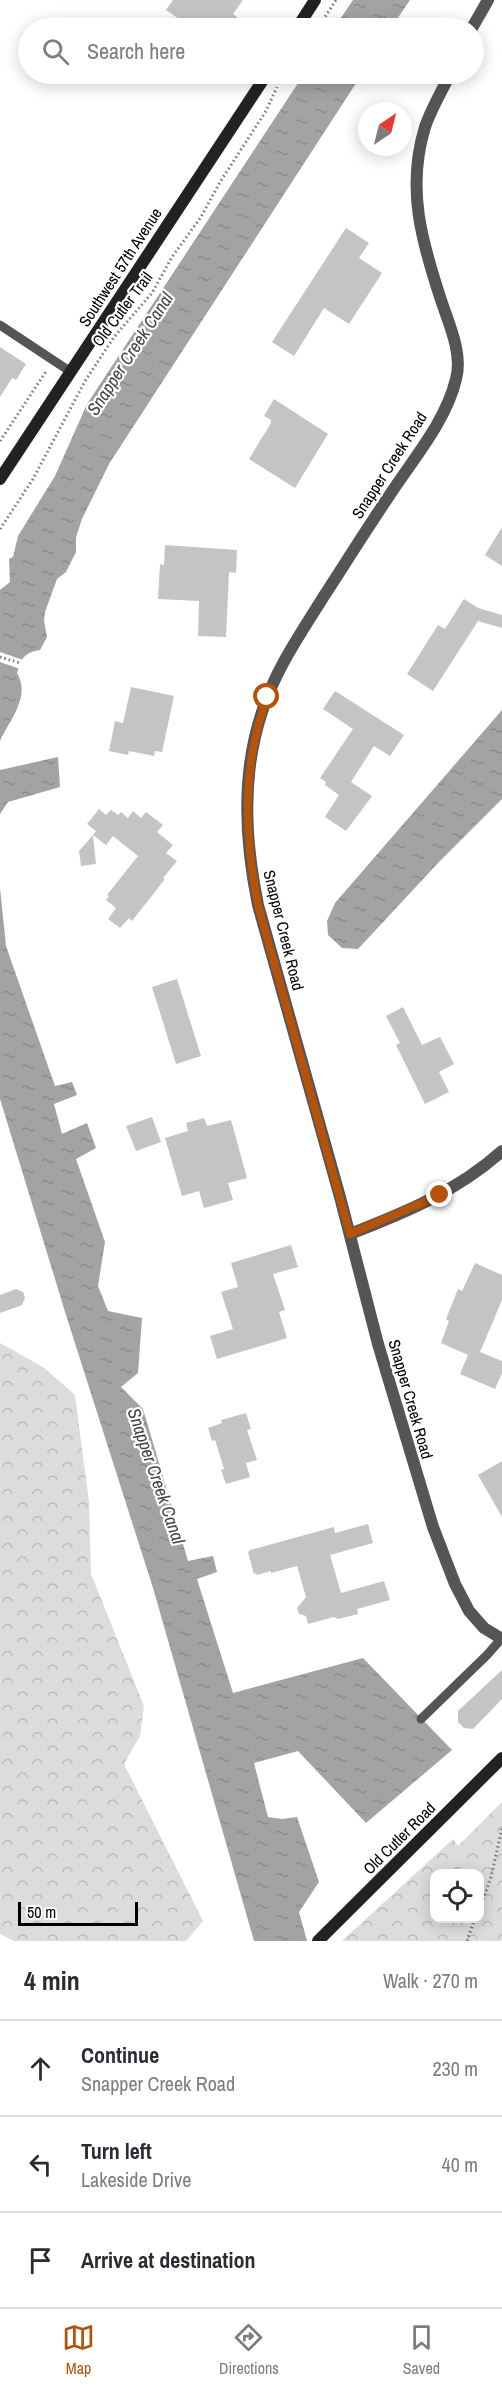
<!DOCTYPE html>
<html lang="en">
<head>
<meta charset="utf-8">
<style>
  :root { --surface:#fff; --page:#f7f7f7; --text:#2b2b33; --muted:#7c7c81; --line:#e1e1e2; --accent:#b45309 }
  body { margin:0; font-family:"Archivo Narrow",sans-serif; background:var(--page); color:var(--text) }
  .controls { position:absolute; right:18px; bottom:18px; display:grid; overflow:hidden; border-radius:12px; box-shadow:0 3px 15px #0003 }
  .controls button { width:54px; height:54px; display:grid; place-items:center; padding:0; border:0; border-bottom:2px solid var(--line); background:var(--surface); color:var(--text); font:30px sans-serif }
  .compass { position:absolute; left:358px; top:102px; width:54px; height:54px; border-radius:50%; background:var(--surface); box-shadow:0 3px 15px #0003; rotate:35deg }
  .scale { position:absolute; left:18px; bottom:15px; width:120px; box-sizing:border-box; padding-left:6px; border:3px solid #000; border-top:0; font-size:16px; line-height:21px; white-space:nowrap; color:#000; -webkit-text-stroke:4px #fff; paint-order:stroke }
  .stop { position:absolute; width:18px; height:18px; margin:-14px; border:4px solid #b45309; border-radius:50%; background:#fff }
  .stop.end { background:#b45309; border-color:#fff; box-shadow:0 2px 6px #0008 }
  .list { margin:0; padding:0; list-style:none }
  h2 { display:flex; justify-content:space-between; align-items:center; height:78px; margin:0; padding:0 24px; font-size:26px }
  h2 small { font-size:20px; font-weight:400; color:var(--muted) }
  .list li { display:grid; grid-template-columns:39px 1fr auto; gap:18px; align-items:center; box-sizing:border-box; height:96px; padding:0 24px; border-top:2px solid var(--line) }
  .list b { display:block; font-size:22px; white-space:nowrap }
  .list p { margin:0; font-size:20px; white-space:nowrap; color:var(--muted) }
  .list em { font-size:20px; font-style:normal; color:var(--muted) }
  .icon { flex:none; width:33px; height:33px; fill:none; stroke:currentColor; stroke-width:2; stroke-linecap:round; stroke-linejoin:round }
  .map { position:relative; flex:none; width:502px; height:1941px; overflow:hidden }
  .search { position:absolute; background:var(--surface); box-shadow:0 3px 15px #0003; left:18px; right:18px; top:18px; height:66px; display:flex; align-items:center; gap:15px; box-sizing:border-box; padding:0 21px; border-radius:33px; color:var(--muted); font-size:22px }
  .sheet { height:366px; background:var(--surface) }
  nav { display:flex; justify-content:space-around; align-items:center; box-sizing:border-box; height:84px; border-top:2px solid var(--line); background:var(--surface); font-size:16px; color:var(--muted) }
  nav a { display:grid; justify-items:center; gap:3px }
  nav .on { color:var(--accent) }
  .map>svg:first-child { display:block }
</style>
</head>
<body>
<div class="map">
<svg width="502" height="1941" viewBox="0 0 502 1941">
  <defs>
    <pattern id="forest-crowns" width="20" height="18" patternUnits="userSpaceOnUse" patternTransform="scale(1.5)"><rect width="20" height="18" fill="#dcdcdc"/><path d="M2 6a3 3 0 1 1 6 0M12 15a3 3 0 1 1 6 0" fill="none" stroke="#bbb"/></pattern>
    <pattern id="water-ripples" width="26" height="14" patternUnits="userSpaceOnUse" patternTransform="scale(1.5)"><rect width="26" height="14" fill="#a3a3a3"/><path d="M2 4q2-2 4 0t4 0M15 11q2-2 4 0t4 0" fill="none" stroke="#8b8b8b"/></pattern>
  </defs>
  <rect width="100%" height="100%" fill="#fff"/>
  <!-- forest -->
  <g fill="url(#forest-crowns)" fill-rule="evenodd">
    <path d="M0,1343L43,1367L75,1395L89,1502L91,1574L144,1706L140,1736L124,1764L203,1921L186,1941H14L0,1934Z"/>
    <path d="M502,1802V1941H342L453,1839L458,1846ZM434,1874H480V1918H434Z"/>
  </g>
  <!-- water -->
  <g fill="url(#water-ripples)">
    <path d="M353,0H410L391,28H334Z"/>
    <path d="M304,74H362L109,464L82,519L76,537V552L66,572L57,579L45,612L44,621L47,637L40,650C24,653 22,657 17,673C31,697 10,719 0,741V590L10,582L9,559L13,557L18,536L55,476L87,404Z"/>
    <path d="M502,710V799L439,862L358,949L342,948L328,935L327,921L335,903Z"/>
    <path d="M58,757L60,787L8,802L0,814V770Z"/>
    <path d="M0,888L6,946L55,1086L72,1082L77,1095L54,1104L62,1134L87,1123L96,1148L76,1159L105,1242L98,1286L108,1311L142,1318L138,1373L121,1387L143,1409L188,1561L213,1556L217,1572L197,1579L233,1693L363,1658L452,1750L366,1823L298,1751L254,1763L268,1817L282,1819L297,1817L319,1882L299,1912L307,1941H254L153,1588L66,1315L0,1099Z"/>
  </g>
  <!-- pier -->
  <path fill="#fff" d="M0,652L23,660L20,669L0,662Z"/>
  <!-- building -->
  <g fill="#c4c4c4">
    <path d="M173,0H243L233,14L237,17L229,28H192L166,10Z"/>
    <path d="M346,228L369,243L359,258L382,273L349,324L324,308L294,356L272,342Z"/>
    <path d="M0,347L26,364L16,380L12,378L0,397Z"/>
    <path d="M274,399L328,434L295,488L249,459L271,423V420L264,416Z"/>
    <path d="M502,527V566L485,555Z"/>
    <path d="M165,545L237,550L236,573L229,572L226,637L198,636L199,601L158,599L160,564L164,565Z"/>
    <path d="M464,599L478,608L502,615V628L478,621L433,691L407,674L438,625L445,629Z"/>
    <path d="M131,687L174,696L162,752L155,751L154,756L129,751L128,755L109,751L115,721L123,723Z"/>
    <path d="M335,691L404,735L390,756L374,746L351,782L372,796L346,831L325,817L339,795L325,785L326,782L320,778L353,729L323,709Z"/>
    <path d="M99,809L106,815L111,810L118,815L121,812L128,818L133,811L141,818L146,812L163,825L157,832L173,845L166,853L177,861L163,878L165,879L132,921L129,918L120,928L108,919L116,908L106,900L109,896L107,895L138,856L113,836L106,845L93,835L96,831L87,824Z"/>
    <path d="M93,835L96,864L81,866L79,851Z"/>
    <path d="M177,979L201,1056L176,1064L152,987Z"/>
    <path d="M403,1007L422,1045L440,1037L454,1064L439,1072L449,1092L425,1104L396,1045L400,1043L386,1016Z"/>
    <path d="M152,1117L161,1142L136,1151L126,1126Z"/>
    <path d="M204,1118L207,1126L231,1120L247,1178L228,1183L233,1200L204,1208L199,1191L182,1196L165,1138L188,1131L186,1123Z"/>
    <path d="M291,1245L298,1267L273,1274L285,1310L279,1312L287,1338L217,1359L210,1336L233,1329L221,1292L238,1287L231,1263Z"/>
    <path d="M475,1263L502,1275V1300L480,1352L502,1361V1373L495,1389L460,1374L468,1355L441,1343L449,1321L446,1319L458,1289L462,1291Z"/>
    <path d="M16,1289L23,1292L25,1298L22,1305L0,1313V1295Z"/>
    <path d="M246,1413L251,1429L247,1430L257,1460L246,1463L250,1477L226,1484L221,1470L224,1469L215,1440L212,1441L208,1428L222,1423L221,1420Z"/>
    <path d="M502,1461V1517L478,1475Z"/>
    <path d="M368,1524L373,1543L330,1555L341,1593L384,1581L390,1600L357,1609L358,1614L338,1619L334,1617L308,1624L306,1616L299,1614L297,1608L306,1597L297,1566L271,1573V1571L257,1575L256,1573L254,1574L248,1552L250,1550L334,1527L335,1533Z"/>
    <path d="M502,1670V1699L473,1729L464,1728L458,1722V1711Z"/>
  </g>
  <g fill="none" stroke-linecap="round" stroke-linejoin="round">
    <!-- path -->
    <g stroke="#777" stroke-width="3" stroke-dasharray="1.5 3" stroke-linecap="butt">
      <path d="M318,28L336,0"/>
      <path d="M0,441L47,370"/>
      <path d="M0,529L33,479L85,381L114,337L152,293L172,257L201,217L220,182L266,111L277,87"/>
      <path d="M0,657L20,663"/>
      <path d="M480,1908L491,1877L502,1828"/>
      <path d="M467,1941L475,1918"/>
    </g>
    <!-- lane -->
    <g stroke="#555" stroke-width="9">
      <path d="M0,325L71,372"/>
      <path d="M421,1719L487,1655L501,1639"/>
    </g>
    <!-- street -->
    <g stroke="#555" stroke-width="12">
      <path d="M472,28L488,0"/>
      <path d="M450,74C442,91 431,109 425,127C406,189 422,242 441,300C449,324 463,354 456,379C446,421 414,458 391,493C368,527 346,562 324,596C301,633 275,670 262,712C241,775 245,841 258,905L340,1197L378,1344L433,1527L455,1584L469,1611L484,1628L502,1639"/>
      <path d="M350,1234C404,1213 458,1191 502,1151"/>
    </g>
    <!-- secondary -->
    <g stroke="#222" stroke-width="12">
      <path d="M297,28L315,0"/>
      <path d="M0,479L267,74"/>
      <path d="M318,1941L502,1758"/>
    </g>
  </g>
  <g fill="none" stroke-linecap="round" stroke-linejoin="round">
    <!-- route -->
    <path stroke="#b45309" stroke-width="8" d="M267,697C242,767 244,833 258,905L350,1234L440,1195"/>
  </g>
  <g text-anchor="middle" stroke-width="4.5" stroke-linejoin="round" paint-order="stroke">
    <!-- street labels -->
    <g font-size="16" fill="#000" stroke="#fff">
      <text transform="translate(120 267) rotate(-57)" y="6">Southwest 57th Avenue</text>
      <text transform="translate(122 309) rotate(-53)" y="6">Old Cutler Trail</text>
      <text transform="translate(389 465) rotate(-57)" y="6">Snapper Creek Road</text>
      <text transform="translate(284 930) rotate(76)" y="6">Snapper Creek Road</text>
      <text transform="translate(411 1399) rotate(74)" y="6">Snapper Creek Road</text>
      <text transform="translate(399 1838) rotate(-45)" y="6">Old Cutler Road</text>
    </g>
    <!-- water labels -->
    <g font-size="18" font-style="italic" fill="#444" stroke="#fff">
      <text transform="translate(130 354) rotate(-57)" y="6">Snapper Creek Canal</text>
      <text transform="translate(156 1476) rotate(71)" y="6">Snapper Creek Canal</text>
    </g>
  </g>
</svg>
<div class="controls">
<button><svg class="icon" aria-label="locate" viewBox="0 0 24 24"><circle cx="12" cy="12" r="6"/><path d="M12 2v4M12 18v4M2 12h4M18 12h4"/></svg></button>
</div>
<svg class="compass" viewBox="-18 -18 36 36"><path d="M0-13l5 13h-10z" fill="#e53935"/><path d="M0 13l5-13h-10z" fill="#7c7c81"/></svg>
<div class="scale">50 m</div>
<div class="stop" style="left:267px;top:697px"></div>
<div class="stop end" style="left:440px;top:1195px"></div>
<div class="search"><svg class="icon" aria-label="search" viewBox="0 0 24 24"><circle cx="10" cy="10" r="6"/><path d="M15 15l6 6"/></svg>Search here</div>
</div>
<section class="sheet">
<h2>4 min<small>Walk · 270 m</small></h2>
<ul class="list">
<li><svg class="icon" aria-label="ahead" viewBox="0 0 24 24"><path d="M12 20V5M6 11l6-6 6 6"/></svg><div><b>Continue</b><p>Snapper Creek Road</p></div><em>230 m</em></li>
<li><svg class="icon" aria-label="left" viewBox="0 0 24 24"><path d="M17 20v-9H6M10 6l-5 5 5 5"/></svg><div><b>Turn left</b><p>Lakeside Drive</p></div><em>40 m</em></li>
<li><svg class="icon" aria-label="arrive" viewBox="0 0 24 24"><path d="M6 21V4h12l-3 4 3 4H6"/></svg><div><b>Arrive at destination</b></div></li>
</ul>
</section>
<nav>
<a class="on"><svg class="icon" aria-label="map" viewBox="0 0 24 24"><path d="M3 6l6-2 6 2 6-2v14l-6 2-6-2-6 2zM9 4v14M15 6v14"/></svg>Map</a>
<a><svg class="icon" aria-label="directions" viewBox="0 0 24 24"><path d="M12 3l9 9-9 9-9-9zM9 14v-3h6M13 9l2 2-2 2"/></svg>Directions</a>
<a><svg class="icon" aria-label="saved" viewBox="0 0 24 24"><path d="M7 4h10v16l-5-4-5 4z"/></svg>Saved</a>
</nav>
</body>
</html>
